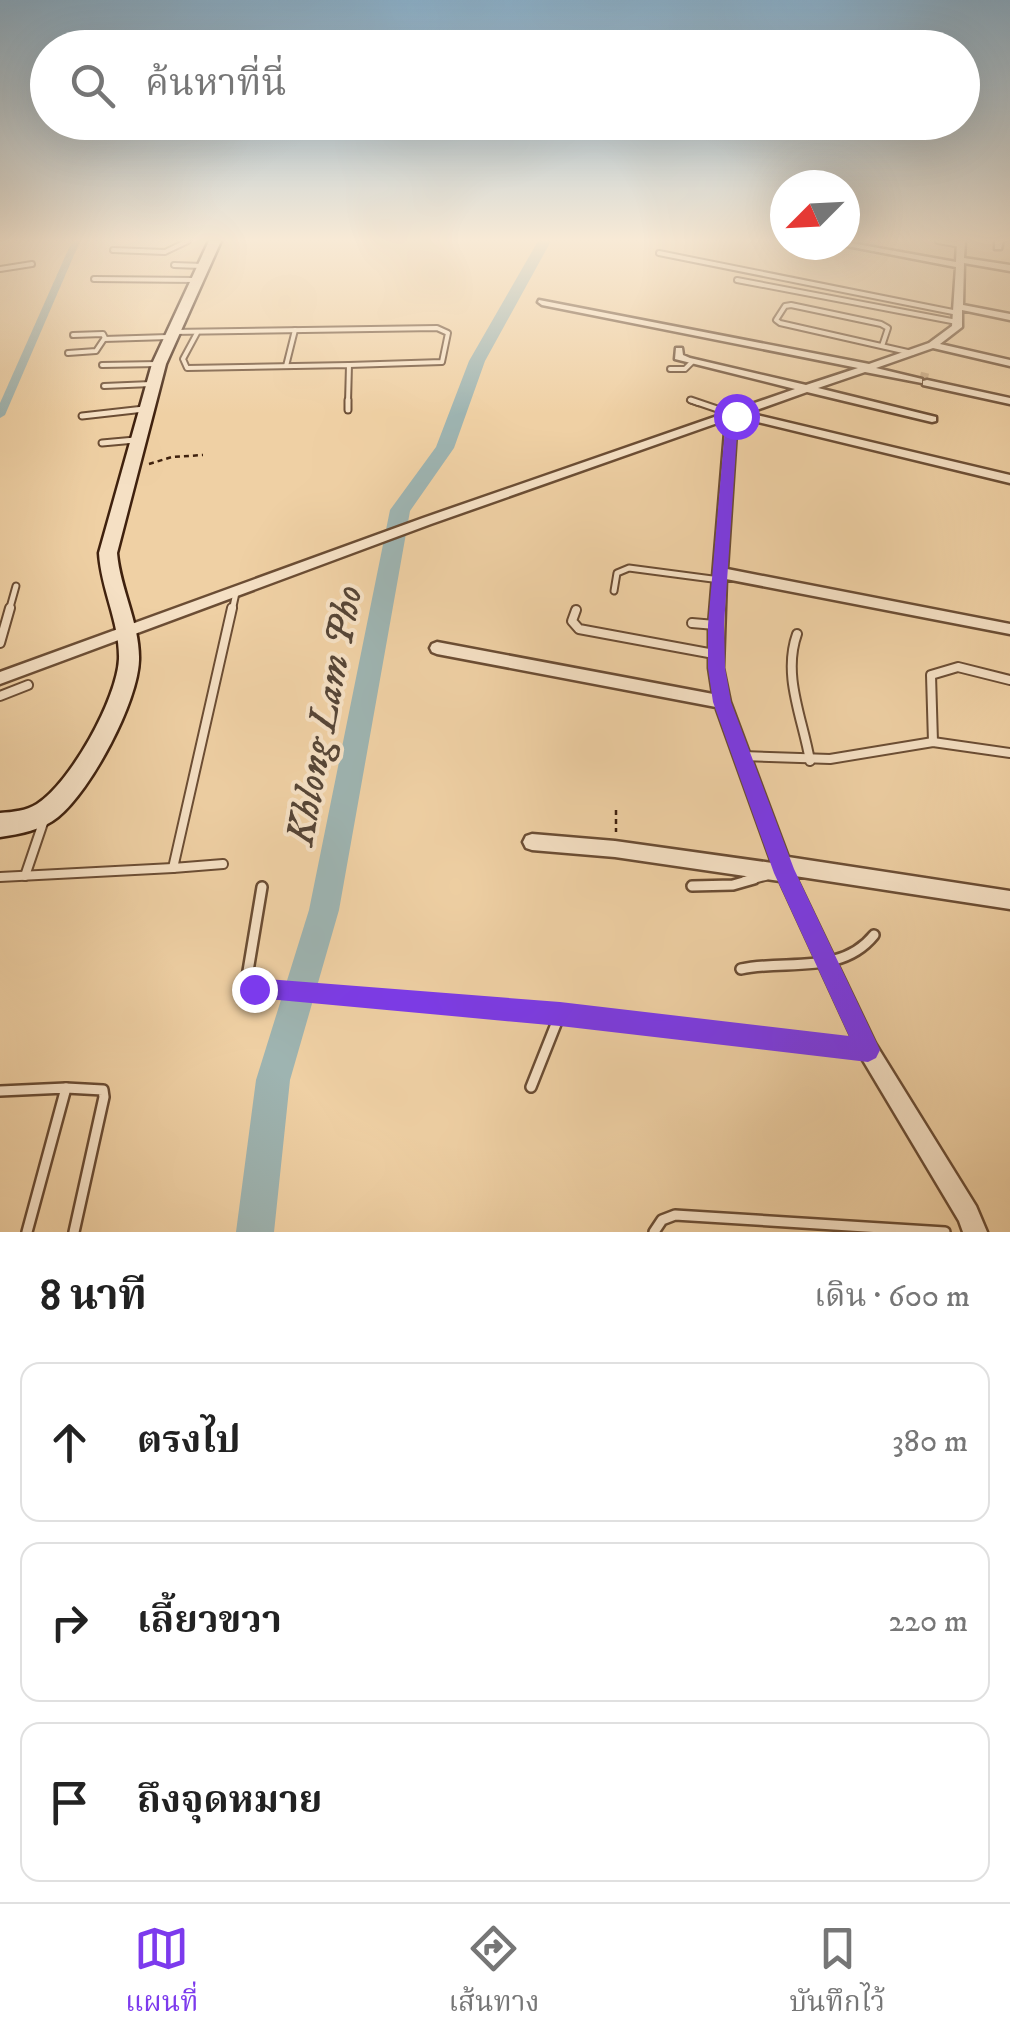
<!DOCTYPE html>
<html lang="th">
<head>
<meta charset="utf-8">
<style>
  :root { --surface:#fff; --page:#f2f2f2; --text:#222; --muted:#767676; --line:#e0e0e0; --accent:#7c3aed }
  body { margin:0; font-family:"IM FELL DW Pica","Noto Serif Thai",serif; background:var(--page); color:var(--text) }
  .compass { position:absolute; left:770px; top:170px; width:90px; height:90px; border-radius:50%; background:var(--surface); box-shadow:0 10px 40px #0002; rotate:246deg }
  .stop { position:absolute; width:30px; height:30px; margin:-22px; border:8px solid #7c3aed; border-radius:50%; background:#fff }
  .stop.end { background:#7c3aed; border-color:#fff; box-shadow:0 2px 10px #0008 }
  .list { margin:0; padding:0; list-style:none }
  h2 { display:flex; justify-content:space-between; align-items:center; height:130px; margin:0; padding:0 40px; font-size:42px }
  h2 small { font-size:32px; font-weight:400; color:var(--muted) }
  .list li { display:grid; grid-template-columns:65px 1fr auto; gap:30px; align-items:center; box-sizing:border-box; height:160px; margin:0 20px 20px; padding:0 20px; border:2px solid var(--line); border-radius:20px }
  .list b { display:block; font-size:38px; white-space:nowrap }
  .list em { font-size:32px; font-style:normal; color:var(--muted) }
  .icon { flex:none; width:55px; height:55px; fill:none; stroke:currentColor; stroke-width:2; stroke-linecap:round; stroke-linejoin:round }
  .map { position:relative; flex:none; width:1010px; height:1232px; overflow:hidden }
  .search { position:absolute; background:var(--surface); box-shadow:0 10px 40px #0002; left:30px; right:30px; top:30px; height:110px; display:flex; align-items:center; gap:25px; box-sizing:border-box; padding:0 35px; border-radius:55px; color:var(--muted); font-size:38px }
  .sheet { height:670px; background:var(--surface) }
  nav { display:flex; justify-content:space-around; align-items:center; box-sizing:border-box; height:140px; border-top:2px solid var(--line); background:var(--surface); font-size:28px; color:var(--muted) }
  nav a { display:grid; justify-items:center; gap:5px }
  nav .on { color:var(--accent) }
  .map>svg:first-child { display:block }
</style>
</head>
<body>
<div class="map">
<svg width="1010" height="1232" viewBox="0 0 1010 1232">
  <rect width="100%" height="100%" fill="#efd0a4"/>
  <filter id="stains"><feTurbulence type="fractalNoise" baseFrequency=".002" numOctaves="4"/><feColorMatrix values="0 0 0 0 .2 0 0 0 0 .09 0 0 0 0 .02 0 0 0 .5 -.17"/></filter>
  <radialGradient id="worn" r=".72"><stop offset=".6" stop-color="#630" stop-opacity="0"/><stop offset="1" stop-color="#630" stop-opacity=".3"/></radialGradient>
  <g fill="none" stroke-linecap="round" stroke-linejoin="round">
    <!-- canal -->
    <path fill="#9eb4b1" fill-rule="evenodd" d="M72,241H80L5,415L0,418V403Z"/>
    <!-- river -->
    <path fill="#9eb4b1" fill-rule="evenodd" d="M538,241H551L485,361L454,448L410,511L339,910L290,1080L274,1232H236L256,1080L309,910L390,510L436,447L469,361Z"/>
    <!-- street-tunnel -->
    <path stroke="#ccad86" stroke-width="9" stroke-dasharray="9 5" stroke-linecap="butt" d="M920,376L928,378"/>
    <!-- lane-far3 casing -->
    <g stroke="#6b4d34" stroke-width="8">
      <g id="lane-far3">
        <path d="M938,241L961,245"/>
        <path d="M113,250L165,252L188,241"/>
        <path d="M659,253L958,313"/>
        <path d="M174,265L202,266"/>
        <path d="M0,269L32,264"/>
        <path d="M94,279L195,280"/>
        <path d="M737,280L957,322"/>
        <path d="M172,332L437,328L448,333L442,362L349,365"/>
        <path d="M197,333L183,359L187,368L349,365L348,403"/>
        <path d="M73,335L103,334L105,338"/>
        <path d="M882,346L888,328L881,324L791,305L785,306L776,320L780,323L912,353"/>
        <path d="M68,353L96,351L104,339L168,337"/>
        <path d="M102,365L158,364"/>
        <path d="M286,366L295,330"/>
        <path d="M670,369H685L692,362"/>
        <path d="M104,386L151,384"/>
        <path d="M690,400L698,403"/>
      </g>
    </g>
    <!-- lane-far2 casing -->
    <g stroke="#6b4d34" stroke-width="9">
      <g id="lane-far2">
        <path d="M691,400L735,415"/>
        <path d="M348,410V400"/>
        <path d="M82,416L144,409"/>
        <path d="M102,443L135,440"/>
        <path d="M614,591L617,573L629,568L720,580"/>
        <path d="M9,611L16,586"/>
        <path d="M232,611L236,593"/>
      </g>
    </g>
    <!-- lane-far1 casing -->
    <g stroke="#6b4d34" stroke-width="12">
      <g id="lane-far1">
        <path d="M576,610L572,621L579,629L714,654"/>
        <path d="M692,623L715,625"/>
        <path d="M797,634C782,676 803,719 810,761"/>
        <path d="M0,643L10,608"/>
        <path d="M0,696L28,685"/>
        <path d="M933,742L931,675L958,667L1010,680"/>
        <path d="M743,756L830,759L933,742L1010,753"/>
        <path d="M223,864L173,868L232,608"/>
        <path d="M25,876L44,820"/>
        <path d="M0,877L173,868"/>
        <path d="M745,881L765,876"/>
      </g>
    </g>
    <!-- lane casing -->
    <g stroke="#6b4d34" stroke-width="14">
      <g id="lane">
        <path d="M692,886L733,885L754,879"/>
        <path d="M262,887L247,977L248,986L254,989L560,1014L862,1050"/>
        <path d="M741,969C787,959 841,976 874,935"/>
        <path d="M531,1087L560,1014"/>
        <path d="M66,1088L103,1090L104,1097L74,1232"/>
        <path d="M0,1091L66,1088L27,1232"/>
        <path d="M654,1232L662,1220L675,1215L945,1232"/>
      </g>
    </g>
    <!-- street casing -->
    <g stroke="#6b4d34" stroke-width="5">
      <g id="street">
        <path d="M957,241H965L964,258L1010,265V271L964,263L963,305L1010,314V320L962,310V327L940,344L1010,360V366L933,348L876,368L922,379V383L865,372L818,388L936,417V421L932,422L807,392L748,413L1010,475V483L737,417L727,569L1010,624V634L726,579L723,668L730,702L788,857L1010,891V909L795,876L875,1043L976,1206L987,1232H963L959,1221L861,1057L780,881L615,857L532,850L526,848L523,842L526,836L532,834L615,841L772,863L716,707L437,654L432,652L430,648L432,644L437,642L713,694L709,668V625L726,420L431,524L0,684V672L423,518L795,389L675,359L676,348H682L683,355L690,358L806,385L858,368L542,305L538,302L539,300L869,364L929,343L952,326L956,267L842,245H845V242L956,262Z"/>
        <path d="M995,241H1003L1001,249H995Z"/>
        <path d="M927,380L1010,398V404L923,385V381Z"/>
      </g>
    </g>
    <!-- secondary casing -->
    <g stroke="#3f210e" stroke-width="5">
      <path id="secondary" d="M209,241H221L166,364L117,553C120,589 140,624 139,660C138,702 91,790 58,817C42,830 20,834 0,837V813C13,812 26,811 37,804C71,782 117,699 119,659C120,623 101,589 99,553L152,364Z"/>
    </g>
    <!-- path -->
    <g stroke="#3f210e" stroke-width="2.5" stroke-dasharray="5 4" stroke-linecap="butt">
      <path d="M149,464L172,457L203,455"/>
      <path d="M616,810V832"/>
    </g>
    <!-- lane-far3 -->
    <use href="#lane-far3" stroke="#f5e0c4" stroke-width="4"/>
    <!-- lane-far2 -->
    <use href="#lane-far2" stroke="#f5e0c4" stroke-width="5"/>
    <!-- lane-far1 -->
    <use href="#lane-far1" stroke="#f5e0c4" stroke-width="8"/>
    <!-- lane -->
    <use href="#lane" stroke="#f5e0c4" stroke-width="9"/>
    <!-- street -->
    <use href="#street" fill="#f5e0c4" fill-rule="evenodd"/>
    <!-- secondary -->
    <use href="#secondary" fill="#f5e0c4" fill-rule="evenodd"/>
  </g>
  <!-- sky -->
  <linearGradient id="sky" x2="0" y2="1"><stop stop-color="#8ab4d2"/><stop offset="0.58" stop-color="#f8ead6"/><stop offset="1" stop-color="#f8ead6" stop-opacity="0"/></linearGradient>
  <rect width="1010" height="414" fill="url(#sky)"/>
  <!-- route -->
  <path fill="#7c3aed" d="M736,412L742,416L738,419L724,625L725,668L731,702L794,869L880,1050L876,1058L868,1062L560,1026L246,997L242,989L246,981L254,978L560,1002L849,1036L774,873L713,702L708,668V625L726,417Z"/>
  <g text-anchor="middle" stroke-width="8" stroke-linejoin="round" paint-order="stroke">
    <!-- water labels -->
    <g font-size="40" font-style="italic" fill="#574637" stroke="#f5e0c4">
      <text transform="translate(323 715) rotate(-79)" y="14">Khlong Lam Pho</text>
    </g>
  </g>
  <rect width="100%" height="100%" filter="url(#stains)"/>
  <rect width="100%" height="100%" fill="url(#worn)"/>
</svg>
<svg class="compass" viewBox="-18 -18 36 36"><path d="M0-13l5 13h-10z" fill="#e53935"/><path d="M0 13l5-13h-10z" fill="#767676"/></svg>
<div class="stop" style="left:736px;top:416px"></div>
<div class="stop end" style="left:254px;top:989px"></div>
<div class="search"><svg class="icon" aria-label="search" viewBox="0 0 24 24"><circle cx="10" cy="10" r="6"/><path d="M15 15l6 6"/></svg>ค้นหาที่นี่</div>
</div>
<section class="sheet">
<h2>8 นาที<small>เดิน · 600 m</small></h2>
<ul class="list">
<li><svg class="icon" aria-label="ahead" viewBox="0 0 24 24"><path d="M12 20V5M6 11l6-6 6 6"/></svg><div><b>ตรงไป</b></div><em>380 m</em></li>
<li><svg class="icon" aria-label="right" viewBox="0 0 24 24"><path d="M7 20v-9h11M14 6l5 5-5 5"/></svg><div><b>เลี้ยวขวา</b></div><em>220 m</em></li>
<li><svg class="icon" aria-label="arrive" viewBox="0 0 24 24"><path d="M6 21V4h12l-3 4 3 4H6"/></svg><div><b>ถึงจุดหมาย</b></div></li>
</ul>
</section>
<nav>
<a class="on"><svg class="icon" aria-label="map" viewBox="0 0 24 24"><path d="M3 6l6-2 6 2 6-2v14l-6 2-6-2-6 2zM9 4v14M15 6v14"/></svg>แผนที่</a>
<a><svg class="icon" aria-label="directions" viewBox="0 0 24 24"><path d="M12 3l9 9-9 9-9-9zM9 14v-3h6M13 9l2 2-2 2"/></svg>เส้นทาง</a>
<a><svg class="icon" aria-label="saved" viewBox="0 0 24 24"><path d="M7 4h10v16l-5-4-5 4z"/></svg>บันทึกไว้</a>
</nav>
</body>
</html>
